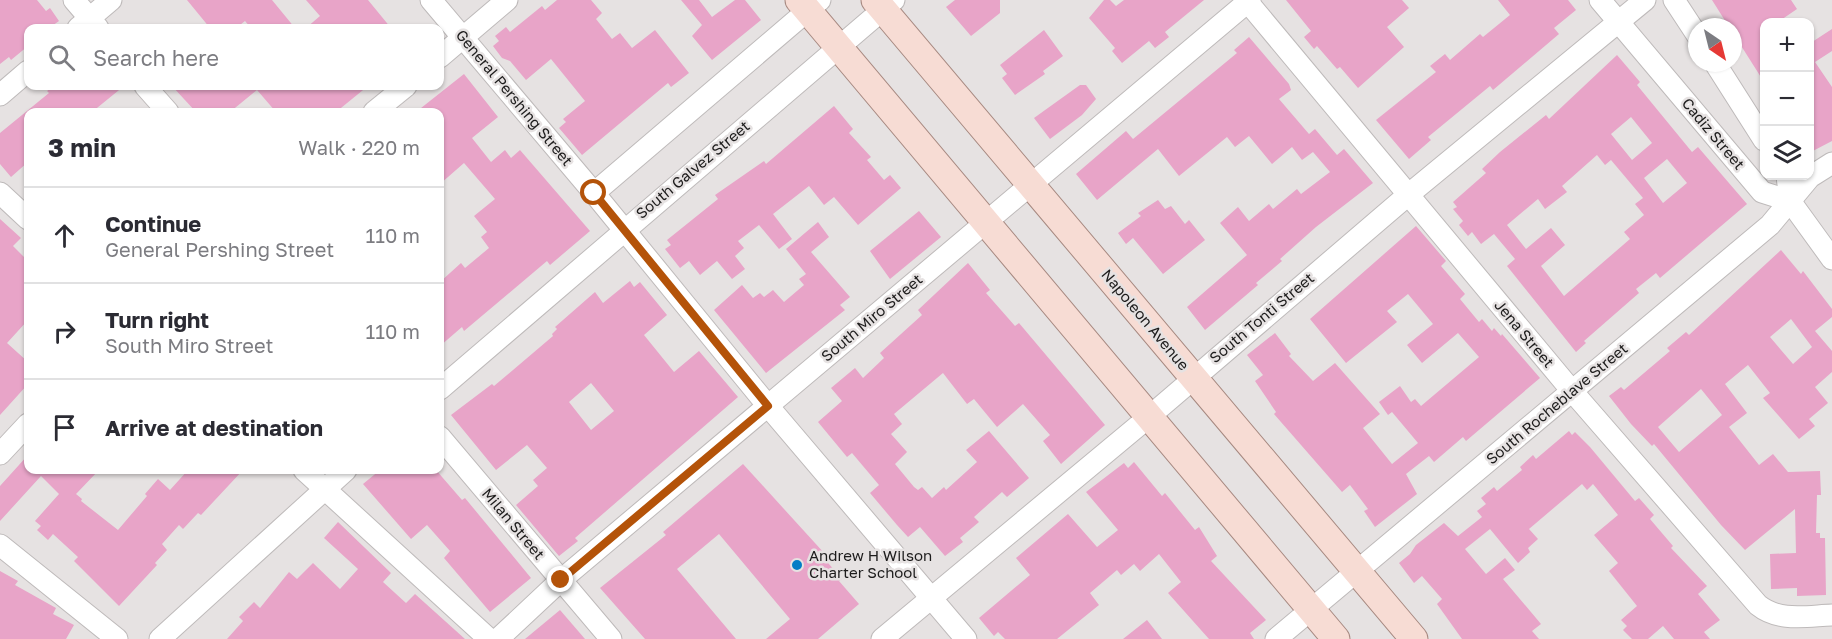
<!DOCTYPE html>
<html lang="en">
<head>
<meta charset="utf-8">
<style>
  :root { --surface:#fff; --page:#f7f7f7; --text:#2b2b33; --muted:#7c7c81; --line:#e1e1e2 }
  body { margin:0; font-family:"Golos Text",sans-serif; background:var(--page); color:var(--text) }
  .controls { position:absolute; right:18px; top:18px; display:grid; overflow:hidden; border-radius:12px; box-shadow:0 2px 4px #0004 }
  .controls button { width:54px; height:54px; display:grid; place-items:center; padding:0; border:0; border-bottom:2px solid var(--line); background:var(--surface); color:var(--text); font:30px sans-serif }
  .compass { position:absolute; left:1688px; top:18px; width:54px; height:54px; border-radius:50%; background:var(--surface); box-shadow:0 2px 4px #0004; rotate:145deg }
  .stop { position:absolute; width:18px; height:18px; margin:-14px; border:4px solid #b45309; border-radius:50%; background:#fff }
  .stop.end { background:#b45309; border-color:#fff; box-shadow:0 2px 6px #0008 }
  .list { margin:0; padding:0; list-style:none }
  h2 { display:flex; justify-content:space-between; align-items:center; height:78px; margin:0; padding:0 24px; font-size:26px }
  h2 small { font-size:20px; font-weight:400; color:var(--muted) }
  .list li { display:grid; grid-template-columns:39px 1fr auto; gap:18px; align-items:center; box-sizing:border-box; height:96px; padding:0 24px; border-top:2px solid var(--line) }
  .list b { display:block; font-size:22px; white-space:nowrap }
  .list p { margin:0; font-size:20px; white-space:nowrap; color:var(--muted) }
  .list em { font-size:20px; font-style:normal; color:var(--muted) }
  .icon { flex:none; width:33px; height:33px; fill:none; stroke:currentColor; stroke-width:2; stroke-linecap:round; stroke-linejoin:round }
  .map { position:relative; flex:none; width:1832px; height:639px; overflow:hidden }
  .search { position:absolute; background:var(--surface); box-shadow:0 2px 4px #0004; left:24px; top:24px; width:420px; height:66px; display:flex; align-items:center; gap:15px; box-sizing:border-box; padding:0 21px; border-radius:12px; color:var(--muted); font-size:22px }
  .panel { position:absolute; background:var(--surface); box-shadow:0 2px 4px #0004; left:24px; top:108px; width:420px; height:366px; border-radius:12px }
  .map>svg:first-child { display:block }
</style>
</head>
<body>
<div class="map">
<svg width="1832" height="639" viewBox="0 0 1832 639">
  <rect width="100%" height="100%" fill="#e6e2e2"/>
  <!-- building -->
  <g fill="#e8a4c8" fill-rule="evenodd">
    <path d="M0,0H37L46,11L50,8L59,21L49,28H28V46L11,60L9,57L0,64Z"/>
    <path d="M187,0H272L295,28H251L245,21L236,28H210Z"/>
    <path d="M306,0H368L391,28H306L320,16Z"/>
    <path d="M557,0H591L602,13L596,19L612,39L620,33L632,48L655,30L689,73L671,87L668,83L582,155L559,128L566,122L563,119L585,101L551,59L526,80L510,61L502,58L493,46L499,41L495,36L506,27L510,32L542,6L545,10Z"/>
    <path d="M681,0H699L712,17L735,0H745L761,20L712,60L692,36L702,25Z"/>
    <path d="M955,0H1000V13L971,36L946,7Z"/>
    <path d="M1104,0H1110L1116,6L1124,0H1204L1165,32L1169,37L1155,48L1149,41L1122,63L1112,51L1115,48L1089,18Z"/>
    <path d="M1286,0H1402L1409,8L1387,27L1404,47L1358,88L1340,67L1337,69L1317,46L1314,49L1304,37L1311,31Z"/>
    <path d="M1498,0H1568L1576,10L1554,28L1559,34L1493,90L1490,86L1428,137L1431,140L1409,159L1376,120L1436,72L1430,66L1445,54L1450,60L1480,34L1483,37L1510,15Z"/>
    <path d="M1712,0H1791L1797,9L1778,22H1764V82L1733,33V27H1729Z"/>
    <path d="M1832,29V51L1815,62L1832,87V141L1809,153V44Z"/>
    <path d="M1044,30L1063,56L1043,71L1045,74L1015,95L1002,78L1007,74L1000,65Z"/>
    <path d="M1249,37L1289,84L1291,90L1279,99L1309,134L1315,129L1337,155L1344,149L1373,183L1316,227L1280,259L1282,261L1256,283L1258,285L1205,330L1187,307L1247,255L1220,223L1238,207L1249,221L1269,204L1273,209L1297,189L1301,194L1330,172L1313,152L1302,160L1292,147L1272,164L1249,136L1235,147L1227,137L1179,176L1158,149L1097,200L1076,174L1126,131L1133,139L1237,53L1234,50Z"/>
    <path d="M1617,55L1640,82L1637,85L1692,152L1698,147L1747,204L1660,278L1656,273L1636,289L1639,293L1584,341L1586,343L1576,352L1507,266L1515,259L1494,234L1481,244L1472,232L1468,236L1459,225L1463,221L1453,209L1457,207L1453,202L1486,173L1482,169L1500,152L1546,115L1549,119ZM1631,117L1652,143L1632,160L1611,134ZM1597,155L1605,165L1611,160L1643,198L1635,204L1644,215L1624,232L1630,239L1564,296L1541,266L1565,245L1551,228L1526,249L1507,225L1538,199L1545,209L1567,192L1562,186ZM1667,159L1687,183L1663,203L1644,178Z"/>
    <path d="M464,74L498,117L472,138L491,162L505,150L511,158L520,150L590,231L550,265L547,261L464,331L462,327L440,346V282L461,263L465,268L489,248L481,237L487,232L474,216L495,199L464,163L440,184V112H416Z"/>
    <path d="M1080,85H1086L1096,99L1082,115L1050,139L1034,118Z"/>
    <path d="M54,86H124L92,112H28V162L11,177L0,164V133L49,93L47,91Z"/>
    <path d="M172,86H368L336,112H276L257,90L230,112H196Z"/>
    <path d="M834,106L853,129L849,133L871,157L867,160L884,180L890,175L901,188L858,225L834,197L824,205L809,186L773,214L792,239L779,249L759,225L738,241L744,248L735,256L745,269L732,279L717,261L700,275L689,261L680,268L665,249L671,245L667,240L718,199L715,195L764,161L766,164Z"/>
    <path d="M1158,200L1165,209L1171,206L1185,224L1189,220L1205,240L1163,274L1133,238L1126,244L1118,233L1141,216L1138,213Z"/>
    <path d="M919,211L941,237L890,279L870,251Z"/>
    <path d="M0,219L21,238L13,246L28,261V320L7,343L28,362V384L0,415Z"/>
    <path d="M818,222L829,237L811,252L850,297L840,305L845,310L766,373L714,310L742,285L753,298L760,293L764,297L773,290L784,302L804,285L799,279L806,274L786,249Z"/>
    <path d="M1416,226L1446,261L1441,266L1465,294L1460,299L1479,322L1482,319L1492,331L1494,328L1501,336L1502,334L1540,378L1466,441L1463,437L1434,462L1429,456L1406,474L1417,494L1375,527L1364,511L1368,509L1350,485L1342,492L1274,414L1276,412L1255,381L1263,375L1247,355L1275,333L1291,354L1289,356L1313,381L1335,363L1380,414L1363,428L1392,464L1418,443L1392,412L1388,415L1379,402L1400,386L1411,402L1415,399L1421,406L1479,357L1458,333L1422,363L1407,345L1433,324L1408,294L1387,311L1397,322L1346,363L1310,319Z"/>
    <path d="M1781,250L1801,274L1803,271L1832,309V317L1815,331L1832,351V372L1815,387L1828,403L1809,419L1815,426L1799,439L1763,398L1770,393L1748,365L1725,384L1747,413L1729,427L1759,465L1773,454L1788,472L1820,471L1821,495H1817L1816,533H1820V538H1825L1826,595L1797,596V588L1771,589L1770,554L1796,553L1795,509L1745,550L1721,525L1654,444L1652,446L1631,424L1609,396L1621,387L1624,390L1670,351L1667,348L1686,332L1689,335ZM1791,319L1812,347L1793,364L1770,337ZM1701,389L1722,415L1679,452L1658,427Z"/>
    <path d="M968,263L990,290L986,293L1015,326L1019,323L1105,425L1061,464L1043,441L1050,435L1023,404L997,427L974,399L967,404L943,373L894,414L902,424L891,434L907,452L895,464L914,487L918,490L922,487L932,498L944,487L946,490L977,462L966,450L989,431L1029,478L1007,497L1002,492L974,517L979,522L960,538L963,542L945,556L920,527L908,537L897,525L870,493L879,485L852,453L847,457L818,422L842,401L831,388L855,368L863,378L884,358L880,353L922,315L918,310Z"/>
    <path d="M630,281L634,287L640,282L667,315L644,335L674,372L699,351L738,397L575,538L578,541L559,556L516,505L538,486L533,480L547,468L527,445L496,470L451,415L492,384L494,386L553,336L552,334L557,329L555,327L595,292L603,303ZM591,383L614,411L591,430L569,402Z"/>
    <path d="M1569,431L1572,435L1575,432L1590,447L1635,501L1639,498L1654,515L1650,519L1673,546L1671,548L1707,586L1698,594L1720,620L1704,632L1710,639H1674L1663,626L1648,639H1632L1623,630L1627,626L1621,620L1637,606L1609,571L1618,563L1594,535L1618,515L1593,484L1587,490L1582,484L1529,529L1538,539L1528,548L1530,552L1518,563L1490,529L1465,549L1486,574L1505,558L1515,570L1503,579L1541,624L1532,631L1539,639H1462L1437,604L1442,599L1422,576L1414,583L1399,563L1410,554L1416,545L1444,523L1458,536L1482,517L1477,511L1486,504L1481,498L1494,487L1497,491L1522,470L1520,467L1533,455L1536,459Z"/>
    <path d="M28,455V470H99L76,494L82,499L81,501L118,530L147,496L145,494L158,479L170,490L188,470H243L201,515L198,513L183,529L179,525L162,544L167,550L155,563L157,565L119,606L74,561L78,557L53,534L48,540L37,530L41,526L35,521L59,494L41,476L0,521V486Z"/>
    <path d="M1134,462L1162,496L1165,493L1195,530L1199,527L1217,556L1211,561L1266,620L1250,633L1254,639H1209L1168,593L1181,582L1159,554L1140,571L1134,564L1121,575L1117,570L1090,593L1099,605L1057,639H1005L998,632L994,636L979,618L1030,575L1016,558L1068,514L1097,547L1118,530L1086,492L1124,463L1128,468Z"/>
    <path d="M743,464L825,554L822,556L842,579L839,581L859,604L818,639H766L790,619L719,534L677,569L736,639H645L600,588L666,535L663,532Z"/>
    <path d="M380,470H436L462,500L465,498L531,578L490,612L444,558L450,551L427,525L411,539L363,484Z"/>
    <path d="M338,522L391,573L383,582L406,603L415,594L465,639H227L243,621L239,617L254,602L260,608L289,572L297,579L313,563L340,589L358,569L324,538Z"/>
    <path d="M0,571L18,581L15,585L56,608L53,614L74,625L66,639H0Z"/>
    <path d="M560,610L585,639H525Z"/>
    <path d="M1147,620L1162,639H1123Z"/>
  </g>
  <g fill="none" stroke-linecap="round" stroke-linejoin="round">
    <!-- minor casing -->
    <g stroke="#bebaba" stroke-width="23">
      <g id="minor">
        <path d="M74,0L98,28"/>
        <path d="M431,0L594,193L768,406L966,639"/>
        <path d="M1246,0L1572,391L1758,605C1779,622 1806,616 1832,615"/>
        <path d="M1600,0L1762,192L1790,201L1832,259"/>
        <path d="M1674,0L1697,35"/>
        <path d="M78,28L111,0"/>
        <path d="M440,57L507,0"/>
        <path d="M1715,63L1764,140"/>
        <path d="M145,86L168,112"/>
        <path d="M0,95L28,71"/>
        <path d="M374,112L406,86"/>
        <path d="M1787,176L1790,201"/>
        <path d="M0,193L28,219"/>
        <path d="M594,193L820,0"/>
        <path d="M440,389L894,0"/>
        <path d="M440,437L611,639"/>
        <path d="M0,454L28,424"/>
        <path d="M304,470L489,639"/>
        <path d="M0,545L117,639"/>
        <path d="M160,639L346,470"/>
        <path d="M498,639L561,580L1250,0"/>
        <path d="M882,639L1150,416L1408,195L1645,0"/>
        <path d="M1276,639L1770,225L1810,177L1832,163"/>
      </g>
    </g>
    <!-- major casing -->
    <g stroke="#a78981" stroke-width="29">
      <g id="major">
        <path d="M799,0L1336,639"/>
        <path d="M875,0L1414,639"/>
      </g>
    </g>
    <!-- minor -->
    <use href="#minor" stroke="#fff" stroke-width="21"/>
    <!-- major -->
    <use href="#major" stroke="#f7dcd4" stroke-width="27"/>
  </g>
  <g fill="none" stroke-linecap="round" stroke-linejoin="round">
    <!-- route -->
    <path stroke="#b45309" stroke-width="8" d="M561,580L768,406L594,193"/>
  </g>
  <!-- markers -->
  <circle fill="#027dc6" stroke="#e6e2e2" stroke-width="2" cx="797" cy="565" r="6"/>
  <g text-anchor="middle" stroke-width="5" stroke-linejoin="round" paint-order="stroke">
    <!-- street labels -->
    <g font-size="15" fill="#1d1c1c" stroke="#e6e2e2">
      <text transform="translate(514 98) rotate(50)" y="5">General Pershing Street</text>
      <text transform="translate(1713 134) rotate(50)" y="5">Cadiz Street</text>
      <text transform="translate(693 170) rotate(-40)" y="5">South Galvez Street</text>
      <text transform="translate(872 318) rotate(-40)" y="5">South Miro Street</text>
      <text transform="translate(1262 318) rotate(-40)" y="5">South Tonti Street</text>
      <text transform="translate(1145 320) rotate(50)" y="5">Napoleon Avenue</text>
      <text transform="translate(1524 334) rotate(50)" y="5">Jena Street</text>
      <text transform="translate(1557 404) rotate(-40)" y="5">South Rocheblave Street</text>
      <text transform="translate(513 524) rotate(50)" y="5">Milan Street</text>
    </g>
    <!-- poi labels -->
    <g font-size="15" fill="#1d1c1c" stroke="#e6e2e2" text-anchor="start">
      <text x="809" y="561">Andrew H Wilson<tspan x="809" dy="17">Charter School</tspan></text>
    </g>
  </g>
</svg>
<div class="controls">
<button>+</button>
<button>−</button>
<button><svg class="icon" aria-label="layers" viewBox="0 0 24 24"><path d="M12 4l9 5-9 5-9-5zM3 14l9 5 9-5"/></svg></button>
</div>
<svg class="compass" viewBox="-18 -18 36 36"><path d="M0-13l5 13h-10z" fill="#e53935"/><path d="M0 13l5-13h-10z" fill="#7c7c81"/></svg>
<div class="stop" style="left:594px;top:193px"></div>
<div class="stop end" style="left:561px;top:580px"></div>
<div class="search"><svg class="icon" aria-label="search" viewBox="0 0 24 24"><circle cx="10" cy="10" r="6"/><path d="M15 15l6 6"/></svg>Search here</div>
<section class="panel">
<h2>3 min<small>Walk · 220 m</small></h2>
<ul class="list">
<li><svg class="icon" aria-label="ahead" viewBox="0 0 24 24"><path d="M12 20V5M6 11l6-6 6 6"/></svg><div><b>Continue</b><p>General Pershing Street</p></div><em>110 m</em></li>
<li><svg class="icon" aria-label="right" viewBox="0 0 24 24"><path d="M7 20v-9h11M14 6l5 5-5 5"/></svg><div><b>Turn right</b><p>South Miro Street</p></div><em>110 m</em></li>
<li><svg class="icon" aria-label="arrive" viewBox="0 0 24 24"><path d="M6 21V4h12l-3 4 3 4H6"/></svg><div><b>Arrive at destination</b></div></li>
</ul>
</section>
</div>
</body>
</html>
